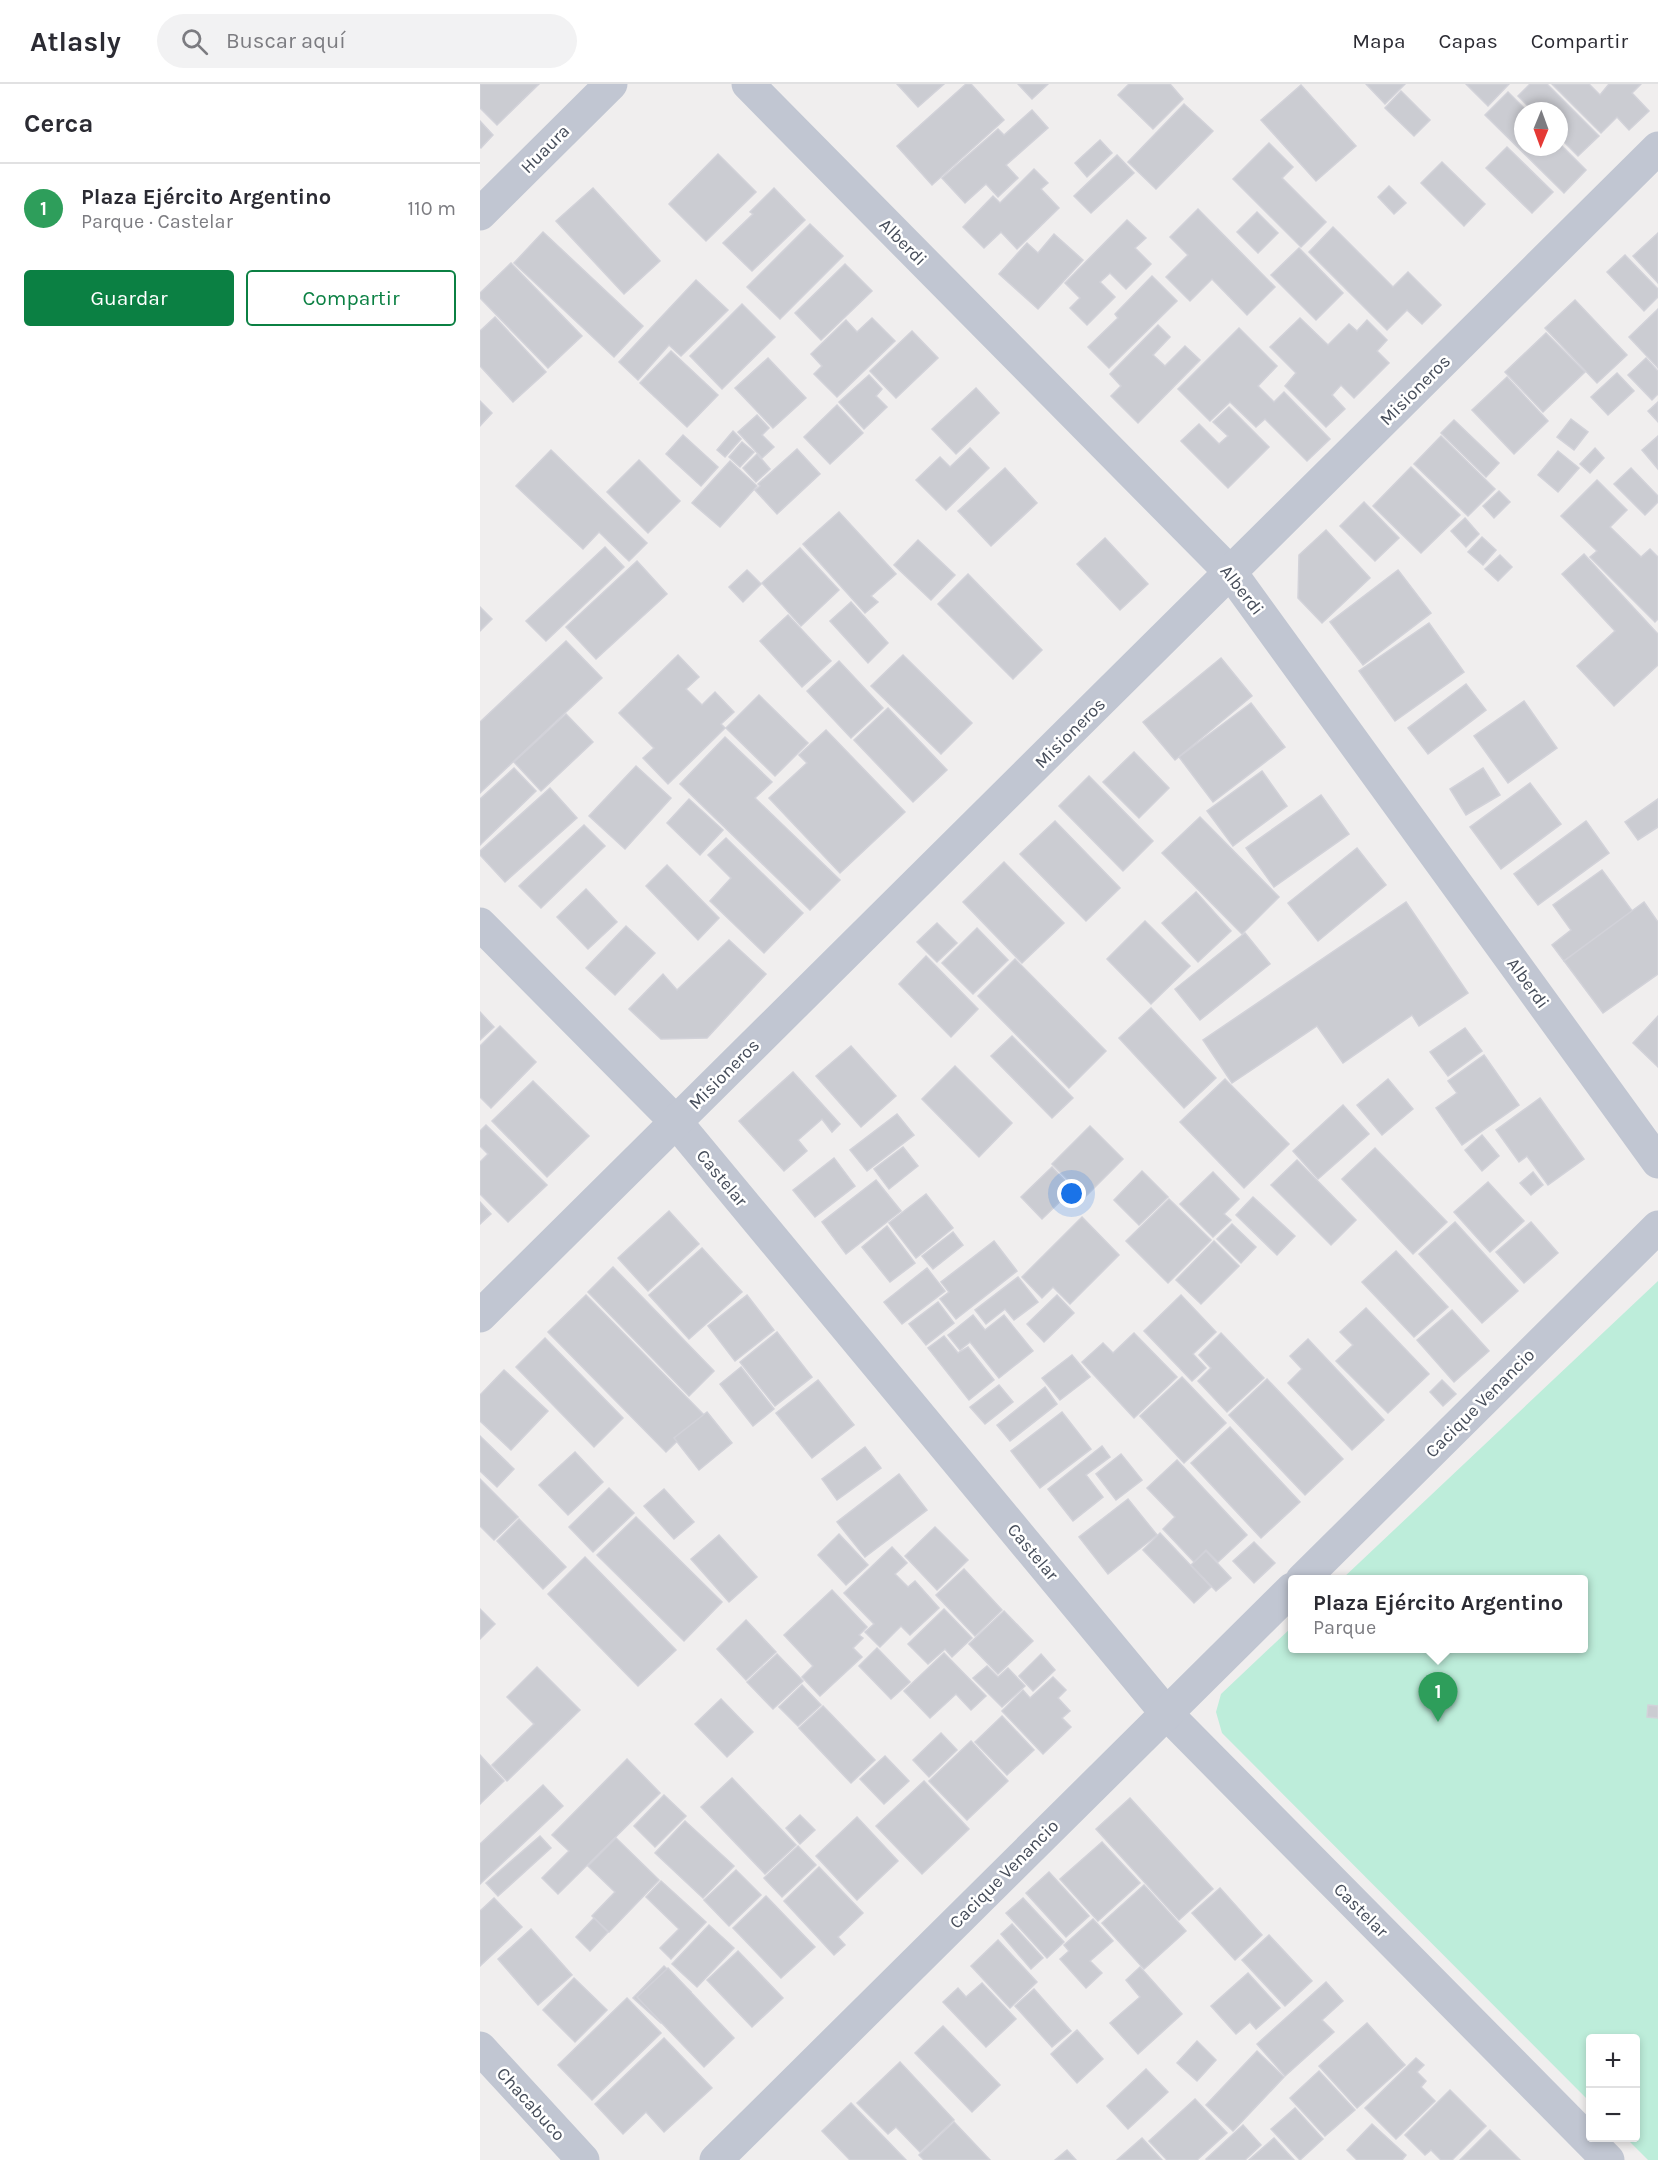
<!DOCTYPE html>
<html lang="es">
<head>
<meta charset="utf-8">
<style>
  :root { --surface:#fff; --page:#f2f2f3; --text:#2b2b33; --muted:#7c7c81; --line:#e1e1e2; --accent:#0b8043 }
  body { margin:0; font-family:Karla,sans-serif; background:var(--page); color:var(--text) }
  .controls { position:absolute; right:18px; bottom:18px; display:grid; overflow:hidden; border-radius:6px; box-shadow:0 3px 9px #0003 }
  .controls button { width:54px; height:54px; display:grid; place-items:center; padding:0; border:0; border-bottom:2px solid var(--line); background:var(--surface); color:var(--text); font:30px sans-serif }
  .compass { position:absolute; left:1034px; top:18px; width:54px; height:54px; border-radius:50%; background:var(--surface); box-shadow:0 3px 9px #0003; rotate:181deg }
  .you { position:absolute; left:592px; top:1110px; width:21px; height:21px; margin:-15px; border:4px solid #fff; border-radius:50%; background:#1a73e8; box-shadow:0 0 0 9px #1a73e833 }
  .badge { display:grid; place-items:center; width:39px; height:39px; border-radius:50%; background:var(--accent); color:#fff; font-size:20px; font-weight:700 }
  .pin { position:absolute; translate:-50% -50px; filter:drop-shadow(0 2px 3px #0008) }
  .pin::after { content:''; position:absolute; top:32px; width:21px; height:18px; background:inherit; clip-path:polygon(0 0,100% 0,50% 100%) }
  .popup { position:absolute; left:808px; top:1491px; width:300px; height:78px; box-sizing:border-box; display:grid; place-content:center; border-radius:6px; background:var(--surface); filter:drop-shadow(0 2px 4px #0005); font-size:20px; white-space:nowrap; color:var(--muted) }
  .popup b { font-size:22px; color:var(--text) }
  .popup::after { content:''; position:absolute; left:50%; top:100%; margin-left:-12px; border:12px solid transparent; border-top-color:var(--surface) }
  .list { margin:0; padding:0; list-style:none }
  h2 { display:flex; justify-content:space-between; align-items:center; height:78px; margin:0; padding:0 24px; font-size:26px }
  h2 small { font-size:20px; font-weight:400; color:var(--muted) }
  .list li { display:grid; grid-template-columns:39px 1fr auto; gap:18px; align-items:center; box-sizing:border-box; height:90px; padding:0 24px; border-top:2px solid var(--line) }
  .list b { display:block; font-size:22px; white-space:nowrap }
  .list p { margin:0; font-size:20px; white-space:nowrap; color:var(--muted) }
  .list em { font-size:20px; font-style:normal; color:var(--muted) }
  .actions { display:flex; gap:12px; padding:18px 24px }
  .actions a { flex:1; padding:14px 0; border:2px solid var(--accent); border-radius:6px; text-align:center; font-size:21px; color:var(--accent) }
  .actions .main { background:var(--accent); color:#fff }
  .icon { flex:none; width:33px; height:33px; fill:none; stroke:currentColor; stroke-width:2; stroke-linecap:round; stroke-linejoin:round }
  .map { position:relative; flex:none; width:1178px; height:2076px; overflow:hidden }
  header { display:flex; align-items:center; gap:36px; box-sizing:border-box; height:84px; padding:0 30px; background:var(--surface); border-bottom:2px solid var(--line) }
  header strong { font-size:28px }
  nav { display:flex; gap:33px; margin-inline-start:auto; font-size:21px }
  .search { width:420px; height:54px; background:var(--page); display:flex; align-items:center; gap:15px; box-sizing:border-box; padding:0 21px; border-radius:33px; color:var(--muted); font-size:22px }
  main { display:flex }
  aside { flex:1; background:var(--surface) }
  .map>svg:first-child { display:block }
</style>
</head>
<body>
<header>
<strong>Atlasly</strong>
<div class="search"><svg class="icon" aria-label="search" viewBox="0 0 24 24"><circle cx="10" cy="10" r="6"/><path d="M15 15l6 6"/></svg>Buscar aquí</div>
<nav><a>Mapa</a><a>Capas</a><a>Compartir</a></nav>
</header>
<main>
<aside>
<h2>Cerca<small></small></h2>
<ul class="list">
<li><span class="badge" style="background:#2e9e5b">1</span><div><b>Plaza Ejército Argentino</b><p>Parque · Castelar</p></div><em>110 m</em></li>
</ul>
<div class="actions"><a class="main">Guardar</a><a>Compartir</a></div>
</aside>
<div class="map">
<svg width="1178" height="2076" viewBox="0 0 1178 2076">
  <rect width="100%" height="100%" fill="#f0eeee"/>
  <!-- green -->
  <path fill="#bdedda" d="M1178,1197V2076H1168L1146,2054H1156V1954H1110V2018L742,1649L736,1628L741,1610L812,1543V1564H1104V1496L862,1495Z"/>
  <!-- building -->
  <g fill="#cbccd2" stroke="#d2d2d9" stroke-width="1.5">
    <path d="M0,0H59L17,41L0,24Z"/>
    <path d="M417,0H464L438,23Z"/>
    <path d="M486,0H491L524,36L452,101L417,62Z"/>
    <path d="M538,0H568L552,15Z"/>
    <path d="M649,0H690L703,15L673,45L638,11Z"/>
    <path d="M886,0H925L905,20Z"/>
    <path d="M986,0H1029L1008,22Z"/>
    <path d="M1050,0H1067L1119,52L1098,72L1079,53V27H1053L1038,12Z"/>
    <path d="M1072,0H1109L1120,11L1129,0H1161L1152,9L1169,27L1149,46L1137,33L1121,49Z"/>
    <path d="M821,1L876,62L836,97L781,36Z"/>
    <path d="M921,7L950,36L934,52L905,24Z"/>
    <path d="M1028,8L1047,27H1043V63H1079V59L1106,86L1084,109L1005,31Z"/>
    <path d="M704,20L733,47L676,105L648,78Z"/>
    <path d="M552,26L568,44L526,81L538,94L518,113L506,100L485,119L462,94L518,45L524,51Z"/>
    <path d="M0,37L13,51L1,64L0,63Z"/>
    <path d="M620,56L632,69L607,93L595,79Z"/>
    <path d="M789,59L813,83L802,94L846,138L821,163L753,95Z"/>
    <path d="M1027,63L1073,108L1052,129L1006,84Z"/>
    <path d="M238,70L276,108L226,157L189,120Z"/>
    <path d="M637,71L654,89L611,129L594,112Z"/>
    <path d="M962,78L1005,120L984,142L941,99Z"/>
    <path d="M554,85L568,99L561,105L579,124L537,165L521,148L504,164L483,143L513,112L520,119Z"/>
    <path d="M909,102L926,119L914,130L898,113Z"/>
    <path d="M113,104L180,177L144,210L76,137Z"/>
    <path d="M294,104L325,136L272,187L243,159L273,130L270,128Z"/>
    <path d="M718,125L795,203L767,231L732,195L710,217L686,193L708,171L690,153Z"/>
    <path d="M777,128L798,149L778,169L757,148Z"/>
    <path d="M647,136L666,154L655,164L671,180L646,205L630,189L620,198L635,213L607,241L590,224L600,214L585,199Z"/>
    <path d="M330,140L363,172L300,235L267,203Z"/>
    <path d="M853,143L913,203L928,188L961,221L942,240L927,226L907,246L829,168Z"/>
    <path d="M63,148L163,242L134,273L34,179Z"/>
    <path d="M1178,149V199L1153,172Z"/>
    <path d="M574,150L603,176L558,225L519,190L547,159L558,169Z"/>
    <path d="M819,164L863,209L836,236L791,191Z"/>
    <path d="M1145,171L1178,205V213L1164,227L1127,188Z"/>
    <path d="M31,179L102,252L68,284L0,214V209Z"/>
    <path d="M365,180L392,207L341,256L315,229Z"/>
    <path d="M672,192L697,217L629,284L608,263L638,234L635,230Z"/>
    <path d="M216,196L248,226L201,272L189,261L158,296L139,278Z"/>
    <path d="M1095,216L1147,271L1117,299L1065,244Z"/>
    <path d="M262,220L295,253L242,305L210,272Z"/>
    <path d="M1178,225V284L1149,253Z"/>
    <path d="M15,233L66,288L33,318L0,282V247Z"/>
    <path d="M392,234L415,257L357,313L334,290L342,282L331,270L366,236L377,248Z"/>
    <path d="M820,234L848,261L869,240L877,247L887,236L907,256L897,267L909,279L874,314L861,301L852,311L865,325L846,343L805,302L816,289L790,263Z"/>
    <path d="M678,241L690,253L673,271L685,282L705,262L720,276L658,339L631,312L641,302L630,290Z"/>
    <path d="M759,244L797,282L778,302L794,318L804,308L850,355L827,377L785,335L776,343L750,318L730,337L698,305Z"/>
    <path d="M432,247L458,274L416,314L390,287Z"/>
    <path d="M1066,249L1105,288L1063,328L1025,288Z"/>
    <path d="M191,267L238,311L207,343L160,299Z"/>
    <path d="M288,274L326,314L293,344L255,304Z"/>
    <path d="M1166,274L1178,287V310L1172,316L1148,291Z"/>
    <path d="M1137,289L1154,307L1128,331L1111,313Z"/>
    <path d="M389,291L402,305L396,312L407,323L384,345L359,318Z"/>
    <path d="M1027,293L1068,337L1034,370L992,326Z"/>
    <path d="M496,304L519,329L476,370L452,345Z"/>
    <path d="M0,317L12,329L0,342Z"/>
    <path d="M1178,318V338L1168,327Z"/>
    <path d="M357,321L383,349L350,380L324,353Z"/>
    <path d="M749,323L789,363L748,404L701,357L719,340L739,360L748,352L733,338Z"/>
    <path d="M277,331L289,344L282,351L294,363L282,374L258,348Z"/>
    <path d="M1091,335L1108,348L1094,366L1077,353Z"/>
    <path d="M974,336L1019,379L1006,393L961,349Z"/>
    <path d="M253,347L261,355L245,373L237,366Z"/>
    <path d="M203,351L238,383L221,402L186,370Z"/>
    <path d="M961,352L1015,405L988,432L934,380Z"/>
    <path d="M1178,352V385L1162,366Z"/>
    <path d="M262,358L274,368L260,383L249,373Z"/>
    <path d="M490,364L509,384L466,426L436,396L460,373L470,383Z"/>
    <path d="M1115,364L1124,374L1110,389L1100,380Z"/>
    <path d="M317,365L340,390L297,430L275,406L280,402L278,400Z"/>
    <path d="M71,366L167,459L149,477L119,448L103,465L36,402Z"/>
    <path d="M1078,367L1099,384L1078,408L1058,391Z"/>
    <path d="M277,370L290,385L276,398L263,384Z"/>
    <path d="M159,376L200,417L168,449L127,408Z"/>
    <path d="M250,377L277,402L240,443L212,419Z"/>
    <path d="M931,383L980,431L941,469L893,422Z"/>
    <path d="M525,384L557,419L511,462L478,427Z"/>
    <path d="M1151,384L1178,412V418L1165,431L1134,400Z"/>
    <path d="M1117,396L1147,426L1130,443L1161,473L1170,465L1178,473V535L1175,538L1110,473L1117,467L1081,432Z"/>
    <path d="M1019,407L1030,418L1014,434L1003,422Z"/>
    <path d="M884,418L919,454L895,477L860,442Z"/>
    <path d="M359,428L416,490L391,512L398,518L385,529L323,460Z"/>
    <path d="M985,434L999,450L986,463L971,447Z"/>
    <path d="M846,446L890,494L842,539L818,514L819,471Z"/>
    <path d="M1002,453L1016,466L1003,481L988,468Z"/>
    <path d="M625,454L668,500L640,526L597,480Z"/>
    <path d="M438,456L475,491L451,516L414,481Z"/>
    <path d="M125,463L144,483L66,557L46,537Z"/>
    <path d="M320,464L359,506L321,542L282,499Z"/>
    <path d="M1104,470L1178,550V581L1134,622L1097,582L1135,547L1082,490Z"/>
    <path d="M1020,471L1032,483L1018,497L1005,485Z"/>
    <path d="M157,477L187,510L116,575L86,543Z"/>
    <path d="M267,486L281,500L263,518L249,503Z"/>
    <path d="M918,486L951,529L883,581L850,538Z"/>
    <path d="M488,490L562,566L533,595L458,520Z"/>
    <path d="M371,518L408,559L388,579L350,537Z"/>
    <path d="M0,523L12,535L0,547Z"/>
    <path d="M308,531L351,577L322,603L280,557Z"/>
    <path d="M949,539L984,588L915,637L879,587Z"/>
    <path d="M86,557L122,594L0,709V638Z"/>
    <path d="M198,571L219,593L206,605L222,621L235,608L254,628L241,640L245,644L188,700L163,674L174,664L139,629Z"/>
    <path d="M423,571L492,639L461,670L391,602Z"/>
    <path d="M741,574L772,612L695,676L663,638Z"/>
    <path d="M359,577L403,624L371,654L327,607Z"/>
    <path d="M986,600L1006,626L948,670L928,644Z"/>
    <path d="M279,611L328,659L295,692L246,644Z"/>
    <path d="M1044,617L1077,664L1028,699L994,652Z"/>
    <path d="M771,619L805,663L733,718L699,673Z"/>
    <path d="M408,624L467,686L433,718L374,656Z"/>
    <path d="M86,630L113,658L61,707L34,678Z"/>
    <path d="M346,646L425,728L360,789L289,714L327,679L319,671Z"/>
    <path d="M245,653L292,698L275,714L360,796L330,826L200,700Z"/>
    <path d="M654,668L689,704L659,734L623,698Z"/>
    <path d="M156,682L191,714L145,765L109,732Z"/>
    <path d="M34,684L56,707L0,761V715Z"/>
    <path d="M1003,684L1020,711L986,731L970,705Z"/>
    <path d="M782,687L807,722L753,762L727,727Z"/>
    <path d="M609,692L673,757L643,787L579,722Z"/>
    <path d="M1050,699L1081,740L1021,785L990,743Z"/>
    <path d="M70,704L97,734L25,798L0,771V767Z"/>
    <path d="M841,711L869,750L794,803L766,764Z"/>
    <path d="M209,715L243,746L220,771L187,739Z"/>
    <path d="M1178,715V743L1158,756L1145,738Z"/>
    <path d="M720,733L799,813L762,850L682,769Z"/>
    <path d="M575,737L640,804L606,837L540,770Z"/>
    <path d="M1106,737L1129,769L1058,821L1034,790Z"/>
    <path d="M104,741L125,762L61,824L39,802Z"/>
    <path d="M246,754L323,829L284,869L230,817L251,794L228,771Z"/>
    <path d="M877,764L906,801L838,857L808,819Z"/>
    <path d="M524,778L584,839L542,879L483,818Z"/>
    <path d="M187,781L239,834L218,856L166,802Z"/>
    <path d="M1122,786L1153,828L1084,877L1072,861L1091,846L1073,821Z"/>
    <path d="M106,805L137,838L108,865L77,833Z"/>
    <path d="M716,808L751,847L718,878L682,839Z"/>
    <path d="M926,818L988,909L939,942L932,931L863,979L837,942L752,999L723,956Z"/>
    <path d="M1164,818L1178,838V890L1123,929L1084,877Z"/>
    <path d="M665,837L710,882L671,920L627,875Z"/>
    <path d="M457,839L477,859L457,878L437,858Z"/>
    <path d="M146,842L175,869L135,911L106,884Z"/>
    <path d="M497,844L528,876L493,910L462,879Z"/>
    <path d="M765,849L790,880L720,936L695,905Z"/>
    <path d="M249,856L286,890L227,954L181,955L149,925L183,890L197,906Z"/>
    <path d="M446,872L498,925L471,953L419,900Z"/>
    <path d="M535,875L626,967L589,1004L498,912Z"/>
    <path d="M671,924L736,994L704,1024L639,954Z"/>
    <path d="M0,928L14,943L0,956Z"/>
    <path d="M1178,932V983L1153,959Z"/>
    <path d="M20,942L56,978L11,1024L0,1013V962Z"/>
    <path d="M985,944L1002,967L968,992L950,968Z"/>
    <path d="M532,952L593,1014L572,1034L511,972Z"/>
    <path d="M371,962L416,1012L381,1043L336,992Z"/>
    <path d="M1004,971L1039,1021L982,1061L956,1024L977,1009L968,997Z"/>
    <path d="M475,982L532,1039L499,1073L442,1015Z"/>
    <path d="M313,988L360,1040L352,1048L342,1035L318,1056L327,1067L304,1087L259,1037Z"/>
    <path d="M745,995L809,1060L764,1104L700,1038Z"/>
    <path d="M908,995L933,1025L902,1051L877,1021Z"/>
    <path d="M53,997L109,1052L67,1093L12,1037Z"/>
    <path d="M1060,1014L1104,1075L1068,1101L1047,1072L1039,1078L1016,1046Z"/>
    <path d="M863,1021L889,1050L838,1095L813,1067Z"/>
    <path d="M417,1030L434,1051L387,1087L370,1066Z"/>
    <path d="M6,1041L67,1101L28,1138L0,1110V1078L8,1070L0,1062V1047Z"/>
    <path d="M610,1042L643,1075L605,1113L572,1080Z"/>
    <path d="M1002,1051L1019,1072L1002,1087L985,1066Z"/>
    <path d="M423,1063L438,1082L409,1105L394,1085Z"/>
    <path d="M895,1064L967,1138L933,1170L862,1095Z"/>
    <path d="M354,1074L375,1102L335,1133L313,1106Z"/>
    <path d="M817,1076L876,1136L851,1161L791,1101Z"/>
    <path d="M572,1083L593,1105L562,1135L541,1113Z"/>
    <path d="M662,1087L688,1113L659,1141L634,1116Z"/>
    <path d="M733,1088L759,1115L744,1130L751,1136L733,1153L700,1120Z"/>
    <path d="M1053,1088L1063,1101L1051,1111L1040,1099Z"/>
    <path d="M396,1096L421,1127L366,1170L342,1138Z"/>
    <path d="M1008,1098L1044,1137L1010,1168L974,1128Z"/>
    <path d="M446,1110L473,1144L436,1174L409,1139Z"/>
    <path d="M773,1113L815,1152L797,1171L756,1131Z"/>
    <path d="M689,1115L731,1156L688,1199L646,1157Z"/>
    <path d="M0,1118L11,1130L0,1140Z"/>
    <path d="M189,1127L219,1160L168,1207L138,1174Z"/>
    <path d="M602,1133L639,1171L590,1220L573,1203L562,1214L542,1193Z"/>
    <path d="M975,1138L1038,1207L1002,1239L939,1170Z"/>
    <path d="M1051,1138L1078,1169L1044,1199L1016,1168Z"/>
    <path d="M752,1140L776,1163L761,1179L737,1155Z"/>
    <path d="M407,1142L435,1179L410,1198L382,1163Z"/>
    <path d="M473,1148L483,1161L453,1185L442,1172Z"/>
    <path d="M514,1157L537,1187L476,1235L460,1215L469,1208L461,1198Z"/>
    <path d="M734,1157L759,1182L721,1220L696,1196Z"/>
    <path d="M222,1164L262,1208L209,1255L169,1211Z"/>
    <path d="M916,1167L968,1223L934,1253L882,1198Z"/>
    <path d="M133,1183L234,1287L209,1312L108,1208Z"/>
    <path d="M447,1184L465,1207L422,1240L404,1218Z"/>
    <path d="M538,1193L558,1218L534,1236L525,1225L506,1240L495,1226Z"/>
    <path d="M106,1211L224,1331L186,1368L68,1248Z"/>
    <path d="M267,1211L294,1246L255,1277L228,1242Z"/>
    <path d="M577,1211L594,1229L564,1258L547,1240Z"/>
    <path d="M701,1211L736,1248L713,1270L726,1284L712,1297L664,1247Z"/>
    <path d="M458,1218L474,1239L446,1261L429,1240Z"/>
    <path d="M886,1224L949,1290L908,1329L856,1277L873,1261L860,1248Z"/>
    <path d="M972,1226L1009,1267L974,1298L937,1256Z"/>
    <path d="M493,1231L505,1246L524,1231L553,1267L519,1294L490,1258L480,1266L468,1251Z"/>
    <path d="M297,1248L332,1293L295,1322L260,1278Z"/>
    <path d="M654,1249L697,1293L654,1334L602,1278L623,1259L633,1269Z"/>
    <path d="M741,1249L784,1294L747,1328L718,1297L731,1284L719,1271Z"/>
    <path d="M464,1252L478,1269L488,1263L514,1296L489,1316L448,1264Z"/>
    <path d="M65,1254L143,1334L114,1363L36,1283Z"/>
    <path d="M828,1255L904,1336L872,1366L808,1299L822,1285L810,1272Z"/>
    <path d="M592,1271L610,1293L580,1316L562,1294Z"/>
    <path d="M261,1283L294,1325L273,1342L240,1300Z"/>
    <path d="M24,1286L68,1327L31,1366L0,1337V1311Z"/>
    <path d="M702,1293L746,1339L704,1379L660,1332Z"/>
    <path d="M787,1295L863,1375L825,1411L749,1331Z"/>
    <path d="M338,1296L374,1341L332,1374L296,1329Z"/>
    <path d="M962,1296L976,1310L963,1322L950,1308Z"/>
    <path d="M519,1301L533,1318L505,1340L490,1323Z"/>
    <path d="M565,1303L577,1320L530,1357L517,1341Z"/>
    <path d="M227,1328L252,1359L219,1386L194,1354Z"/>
    <path d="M582,1328L611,1365L560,1404L531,1367Z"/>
    <path d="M750,1343L820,1418L781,1454L711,1379Z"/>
    <path d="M0,1352L34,1385L17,1403L0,1387Z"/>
    <path d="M622,1362L630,1373L606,1391L623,1413L593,1437L568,1405Z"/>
    <path d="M385,1363L401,1384L357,1416L342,1395Z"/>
    <path d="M95,1368L123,1398L88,1431L59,1401Z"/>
    <path d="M641,1370L662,1396L636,1416L616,1390Z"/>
    <path d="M697,1376L767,1451L738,1478L726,1466L714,1478L683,1445L695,1433L667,1404Z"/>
    <path d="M419,1390L447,1426L385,1473L357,1438Z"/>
    <path d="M0,1395L38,1433L14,1456L0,1442Z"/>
    <path d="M129,1404L154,1429L113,1468L89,1443Z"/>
    <path d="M184,1405L214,1438L194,1455L164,1422Z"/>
    <path d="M648,1415L677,1451L628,1490L599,1453Z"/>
    <path d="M156,1433L242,1518L204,1557L117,1471Z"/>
    <path d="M39,1435L86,1483L63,1505L17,1457Z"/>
    <path d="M455,1443L488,1476L457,1506L425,1472Z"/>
    <path d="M680,1449L731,1503L714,1519L663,1466Z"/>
    <path d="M359,1450L388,1481L366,1501L338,1471Z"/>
    <path d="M239,1451L277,1493L249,1518L211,1475Z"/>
    <path d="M774,1458L795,1479L774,1499L753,1477Z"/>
    <path d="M412,1463L427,1479L415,1490L428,1503L435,1497L459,1524L430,1551L421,1542L400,1563L385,1548L394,1540L364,1509Z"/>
    <path d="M726,1467L751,1494L736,1507L711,1481Z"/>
    <path d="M105,1473L196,1566L158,1602L68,1510Z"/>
    <path d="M484,1485L522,1526L495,1552L456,1511Z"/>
    <path d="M352,1506L387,1543L379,1551L383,1554L373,1564L382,1573L340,1612L322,1593L333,1582L304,1551Z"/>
    <path d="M0,1525L15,1540L0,1555Z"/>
    <path d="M464,1525L492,1554L472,1573L465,1565L448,1580L428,1560Z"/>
    <path d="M524,1527L553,1557L518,1590L489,1560Z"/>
    <path d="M266,1536L296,1568L266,1596L237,1565Z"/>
    <path d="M397,1564L430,1598L411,1615L379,1582Z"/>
    <path d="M464,1569L506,1612L491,1626L476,1610L450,1634L424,1607Z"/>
    <path d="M297,1570L323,1597L293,1625L267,1598Z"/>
    <path d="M561,1570L575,1586L553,1607L539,1592Z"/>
    <path d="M507,1582L518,1593L528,1584L545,1602L522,1623L493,1594Z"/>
    <path d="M57,1583L100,1626L27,1697L12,1681L54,1640L27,1613Z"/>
    <path d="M573,1593L586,1606L578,1614L590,1627L582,1634L591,1643L563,1670L522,1627L543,1606L550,1614Z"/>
    <path d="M322,1601L341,1621L318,1642L299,1623Z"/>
    <path d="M241,1615L273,1648L247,1673L215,1640Z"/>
    <path d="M1168,1621L1178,1622V1634L1167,1633Z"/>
    <path d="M343,1622L395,1676L371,1699L319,1644Z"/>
    <path d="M522,1632L554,1666L527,1691L495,1658Z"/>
    <path d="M461,1649L477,1666L449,1693L433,1676Z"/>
    <path d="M491,1657L528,1697L487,1736L449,1697Z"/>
    <path d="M0,1671L24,1697L0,1720Z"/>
    <path d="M405,1672L429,1697L404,1720L380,1695Z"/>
    <path d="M147,1675L180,1709L78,1810L62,1794L89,1767L72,1751Z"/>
    <path d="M252,1694L316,1761L285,1790L221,1723Z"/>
    <path d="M444,1697L489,1745L442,1790L396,1742Z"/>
    <path d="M63,1701L83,1722L0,1800V1760Z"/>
    <path d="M184,1711L206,1732L175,1763L154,1742Z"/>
    <path d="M650,1714L733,1805L699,1836L616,1745Z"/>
    <path d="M320,1731L335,1746L320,1760L306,1744Z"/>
    <path d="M377,1733L418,1777L377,1816L336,1772Z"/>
    <path d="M205,1737L254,1782L223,1814L175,1769Z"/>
    <path d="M60,1752L71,1764L18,1812L6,1799Z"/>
    <path d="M136,1754L179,1796L129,1848L112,1832L135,1808L108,1782Z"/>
    <path d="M622,1758L660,1799L618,1837L580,1795Z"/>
    <path d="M318,1762L336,1781L302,1813L284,1794Z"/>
    <path d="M339,1783L383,1829L358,1853L365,1861L354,1871L304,1817Z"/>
    <path d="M256,1786L281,1811L249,1842L224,1816Z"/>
    <path d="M569,1788L609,1832L586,1853L546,1809Z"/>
    <path d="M181,1797L226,1838L191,1875L180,1864L199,1845L166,1813Z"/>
    <path d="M664,1801L706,1847L664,1885L622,1839Z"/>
    <path d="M740,1804L782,1851L755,1876L712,1829Z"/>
    <path d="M286,1812L335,1863L301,1894L253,1844Z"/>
    <path d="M14,1814L42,1843L0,1882V1827Z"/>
    <path d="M543,1814L584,1858L567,1874L526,1829Z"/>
    <path d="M114,1834L128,1848L110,1867L96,1853Z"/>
    <path d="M613,1835L633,1857L610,1877L622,1889L606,1904L580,1875L589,1867L584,1861Z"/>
    <path d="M532,1840L563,1874L551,1885L521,1850Z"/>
    <path d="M229,1841L254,1864L217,1903L192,1880Z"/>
    <path d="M51,1845L92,1891L58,1921L18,1875Z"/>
    <path d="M789,1851L832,1897L805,1922L762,1876Z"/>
    <path d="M518,1856L557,1898L530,1924L491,1882Z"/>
    <path d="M258,1867L303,1914L272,1943L227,1896Z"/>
    <path d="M184,1882L211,1908L181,1939L153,1914Z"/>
    <path d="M660,1883L702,1930L658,1970L630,1939L660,1913L646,1896Z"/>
    <path d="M188,1884L254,1954L224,1983L157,1913Z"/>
    <path d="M768,1889L800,1924L776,1945L770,1938L756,1950L731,1922Z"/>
    <path d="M94,1894L127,1926L95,1958L63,1926Z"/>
    <path d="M846,1898L863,1917L842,1936L854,1948L805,1992L777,1960Z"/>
    <path d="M502,1899L536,1935L506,1963L463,1918L478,1904L486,1913Z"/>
    <path d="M554,1905L591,1947L572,1963L535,1922Z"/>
    <path d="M147,1914L181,1949L112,2016L78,1981Z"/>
    <path d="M887,1939L925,1981L877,2024L839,1982Z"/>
    <path d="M463,1942L520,2001L492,2028L435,1969Z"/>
    <path d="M597,1946L623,1975L597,1999L571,1970Z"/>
    <path d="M184,1954L232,2004L184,2048L166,2028L143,2050L115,2020Z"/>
    <path d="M717,1957L736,1976L717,1997L697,1979Z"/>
    <path d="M777,1967L804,1993L753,2047L726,2021Z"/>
    <path d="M936,1974L944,1981L937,1988L946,1997L941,2003L955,2017L916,2055L885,2024Z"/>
    <path d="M420,1978L474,2036L440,2068L416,2043L408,2050L377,2019Z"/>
    <path d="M666,1985L688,2008L648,2045L627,2022Z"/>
    <path d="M839,1987L875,2026L845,2052L810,2014Z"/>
    <path d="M970,2006L1006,2042L972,2076H961L951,2066L945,2071L925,2051Z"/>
    <path d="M715,2015L747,2049L717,2076H687L669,2057Z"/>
    <path d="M371,2019L426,2076H370L342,2047Z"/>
    <path d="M815,2024L843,2055L820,2076L791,2045Z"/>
    <path d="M474,2038L510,2076H444L439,2071Z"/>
    <path d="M892,2040L926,2071L922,2076H877L867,2066Z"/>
    <path d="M763,2041L781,2061L765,2076H728L726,2075Z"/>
    <path d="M1010,2046L1040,2076H980Z"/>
    <path d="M662,2054L682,2076H637Z"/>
    <path d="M794,2054L814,2076H769Z"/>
    <path d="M587,2066L596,2076H575Z"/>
  </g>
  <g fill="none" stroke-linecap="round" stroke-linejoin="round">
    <!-- minor -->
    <g stroke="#c1c6d2" stroke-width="33">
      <path d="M268,0L751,489L1178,1078"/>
      <path d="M0,130L131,0"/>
      <path d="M0,840L196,1038L687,1630L1128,2076"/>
      <path d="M0,1232L1178,64"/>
      <path d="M822,1496L1178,1143"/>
      <path d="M0,1964L103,2076"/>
      <path d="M236,2076L812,1505"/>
    </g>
  </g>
  <g text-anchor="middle" stroke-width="5" stroke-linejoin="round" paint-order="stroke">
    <!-- street labels -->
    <g font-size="18" fill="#464d5a" stroke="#fff">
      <text transform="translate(65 65) rotate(-45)" y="6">Huaura</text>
      <text transform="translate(423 158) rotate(45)" y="6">Alberdi</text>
      <text transform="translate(935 306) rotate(-45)" y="6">Misioneros</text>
      <text transform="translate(762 506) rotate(52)" y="6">Alberdi</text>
      <text transform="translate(590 649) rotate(-45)" y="6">Misioneros</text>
      <text transform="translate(1048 899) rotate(54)" y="6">Alberdi</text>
      <text transform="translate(244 990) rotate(-45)" y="6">Misioneros</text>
      <text transform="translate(242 1094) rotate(50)" y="6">Castelar</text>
      <text transform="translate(1000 1319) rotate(-45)" y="6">Cacique Venancio</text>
      <text transform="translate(553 1468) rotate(50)" y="6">Castelar</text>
      <text transform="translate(524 1790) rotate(-45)" y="6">Cacique Venancio</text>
      <text transform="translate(881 1826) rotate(45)" y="6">Castelar</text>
      <text transform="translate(51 2020) rotate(48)" y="6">Chacabuco</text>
    </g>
  </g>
</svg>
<div class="controls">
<button>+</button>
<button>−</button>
</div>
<svg class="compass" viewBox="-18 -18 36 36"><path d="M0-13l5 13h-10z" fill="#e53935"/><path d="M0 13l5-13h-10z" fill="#7c7c81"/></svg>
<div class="you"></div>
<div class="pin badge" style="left:958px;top:1638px;background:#2e9e5b">1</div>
<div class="popup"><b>Plaza Ejército Argentino</b>Parque</div>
</div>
</main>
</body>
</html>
